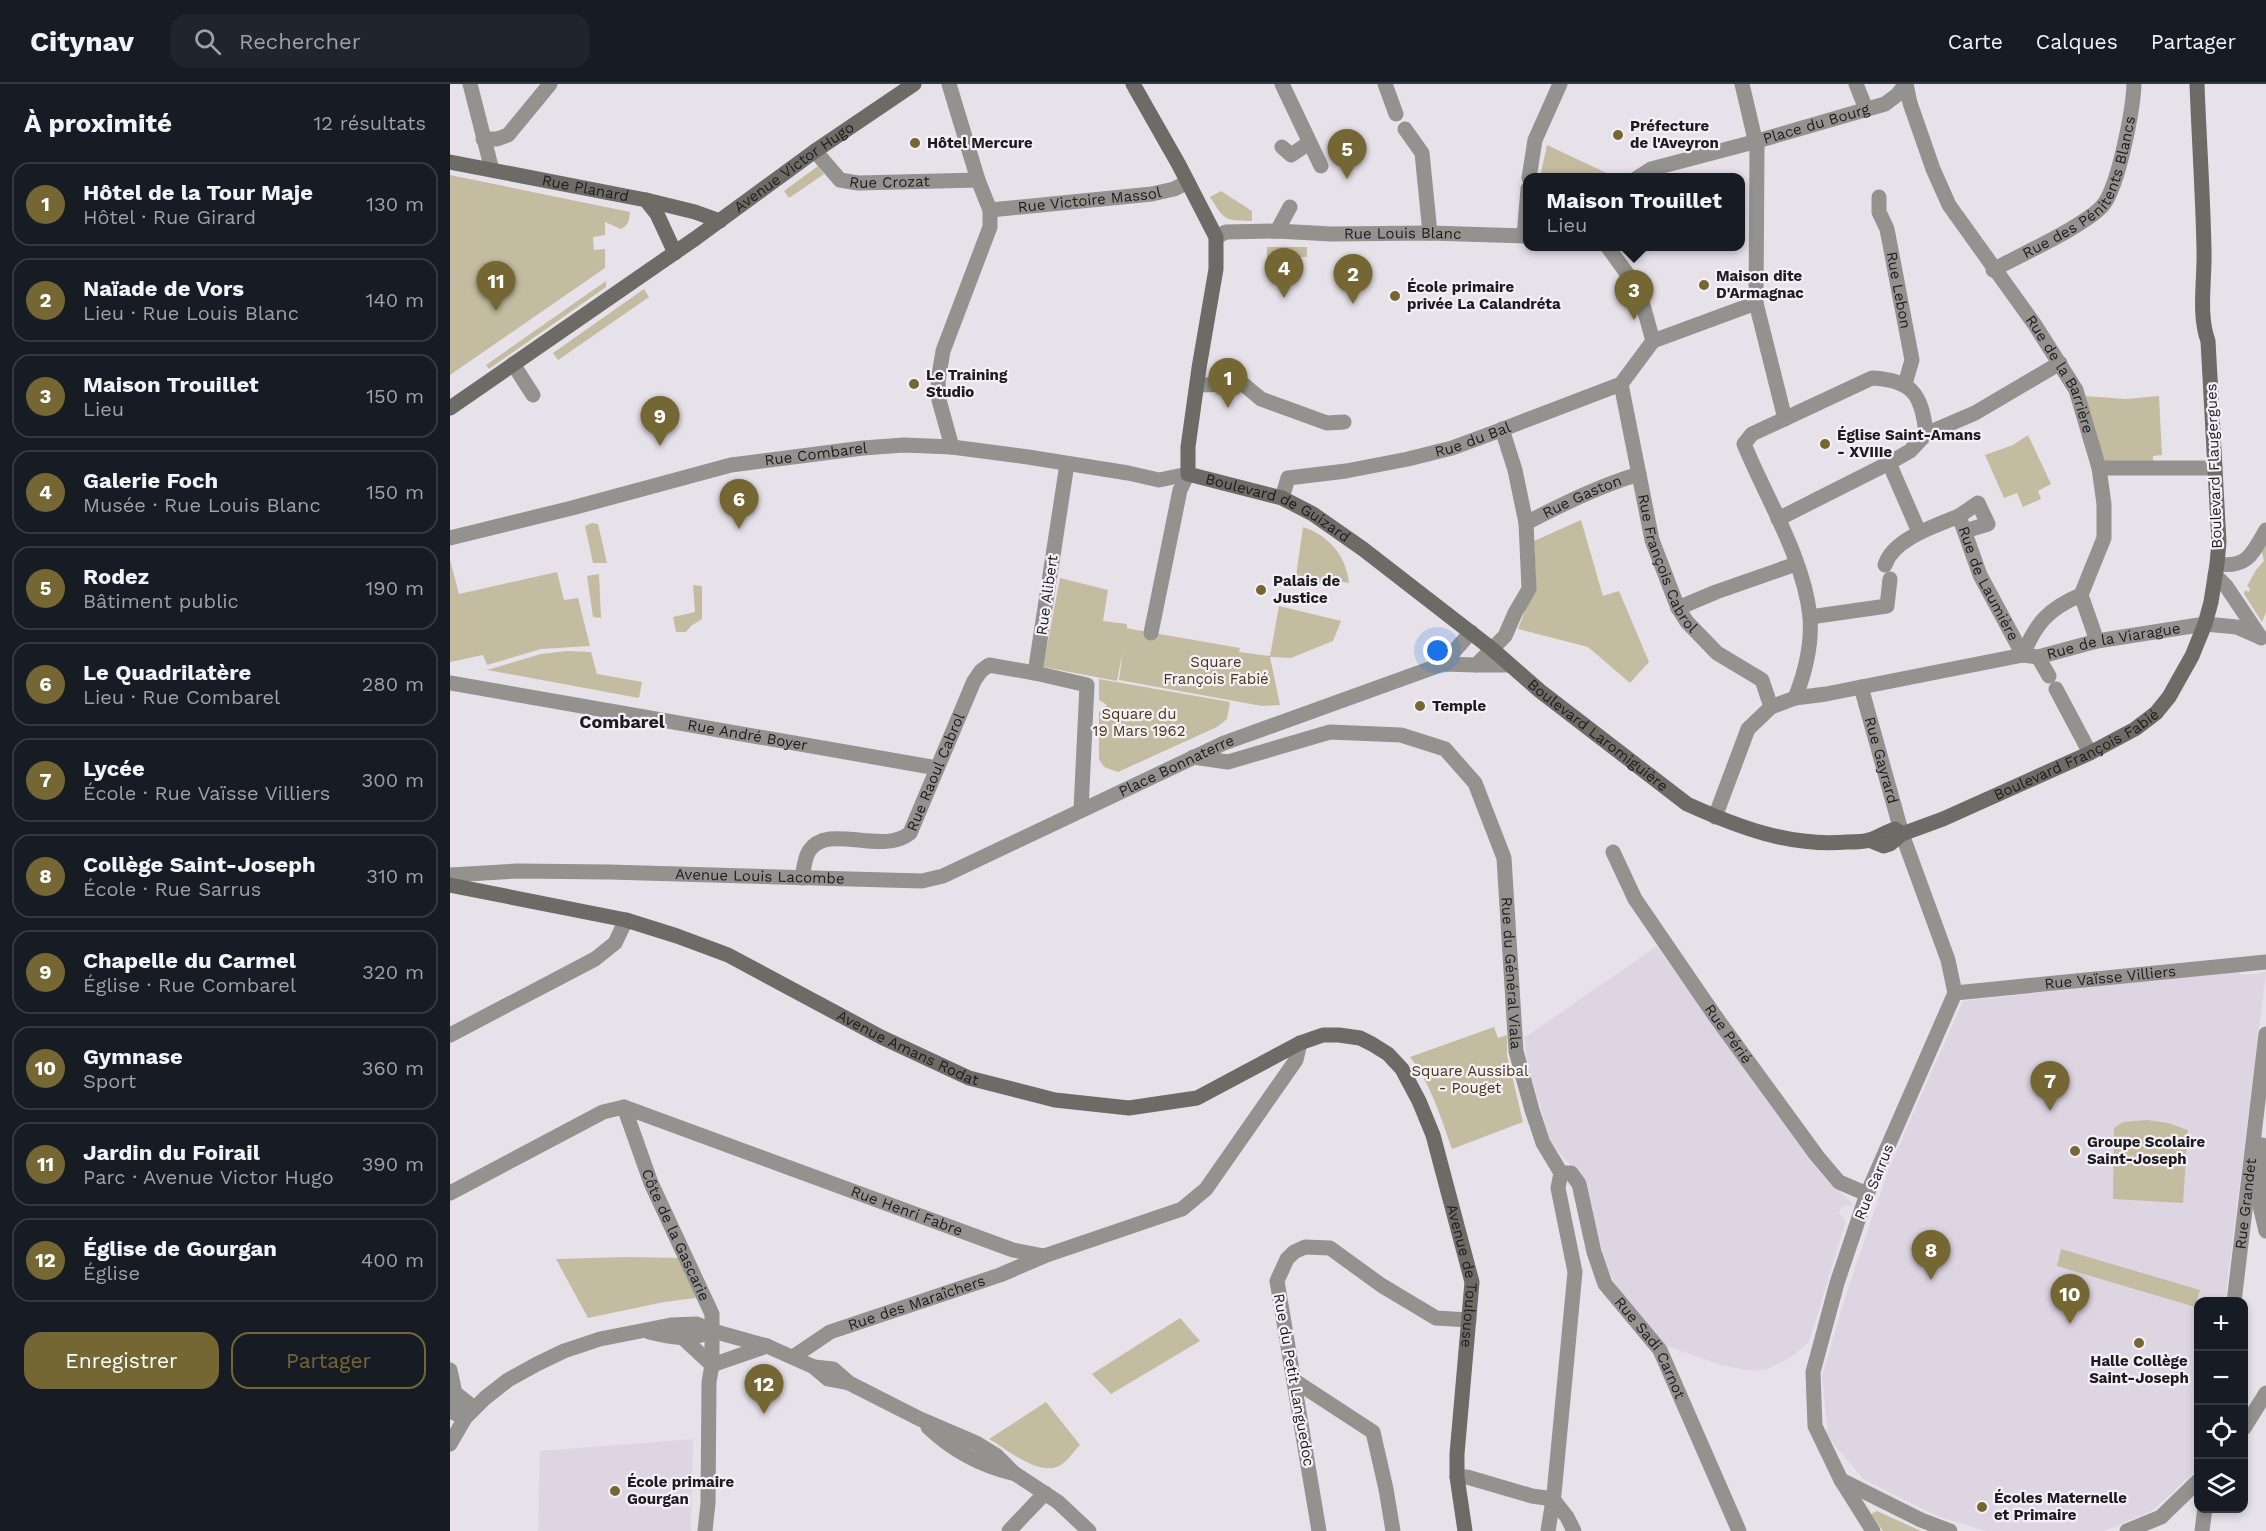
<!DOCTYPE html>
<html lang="fr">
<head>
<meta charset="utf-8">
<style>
  :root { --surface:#171b24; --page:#20242c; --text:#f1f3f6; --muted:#9ea1a6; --line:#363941; --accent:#746734 }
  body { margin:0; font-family:"Work Sans",sans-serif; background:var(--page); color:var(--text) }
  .controls { position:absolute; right:18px; bottom:18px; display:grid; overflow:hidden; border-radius:12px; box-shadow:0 3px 9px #0003 }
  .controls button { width:54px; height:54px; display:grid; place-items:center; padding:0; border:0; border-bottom:2px solid var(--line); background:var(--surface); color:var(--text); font:30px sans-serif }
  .you { position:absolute; left:988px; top:567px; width:21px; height:21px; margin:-15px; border:4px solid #fff; border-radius:50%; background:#1a73e8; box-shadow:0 0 0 9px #1a73e833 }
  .badge { display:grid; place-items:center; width:39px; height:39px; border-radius:50%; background:var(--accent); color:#fff; font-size:20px; font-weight:700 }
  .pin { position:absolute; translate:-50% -50px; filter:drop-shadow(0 2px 3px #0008) }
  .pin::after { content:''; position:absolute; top:32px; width:21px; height:18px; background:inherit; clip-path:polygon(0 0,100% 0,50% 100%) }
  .popup { position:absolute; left:1073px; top:89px; width:222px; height:78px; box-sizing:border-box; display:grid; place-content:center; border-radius:12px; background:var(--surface); filter:drop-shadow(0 2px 4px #0005); font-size:20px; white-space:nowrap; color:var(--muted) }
  .popup b { font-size:22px; color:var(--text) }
  .popup::after { content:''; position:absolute; left:50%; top:100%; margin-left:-12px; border:12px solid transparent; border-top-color:var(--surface) }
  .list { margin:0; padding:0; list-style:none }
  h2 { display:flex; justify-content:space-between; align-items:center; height:78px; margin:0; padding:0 24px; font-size:26px }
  h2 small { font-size:20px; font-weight:400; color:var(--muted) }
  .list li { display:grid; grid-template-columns:39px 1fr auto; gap:18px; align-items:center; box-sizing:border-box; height:84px; margin:0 12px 12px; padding:0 12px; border:2px solid var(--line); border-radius:18px }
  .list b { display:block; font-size:22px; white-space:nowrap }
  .list p { margin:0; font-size:20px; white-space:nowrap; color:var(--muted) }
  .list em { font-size:20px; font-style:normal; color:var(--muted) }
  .actions { display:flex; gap:12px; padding:18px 24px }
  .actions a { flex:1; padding:14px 0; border:2px solid var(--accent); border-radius:18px; text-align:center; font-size:21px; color:var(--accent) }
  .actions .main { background:var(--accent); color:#fff }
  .icon { flex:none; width:33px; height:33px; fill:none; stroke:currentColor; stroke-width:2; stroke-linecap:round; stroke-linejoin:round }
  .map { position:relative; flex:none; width:1816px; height:1447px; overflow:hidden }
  header { display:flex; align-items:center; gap:36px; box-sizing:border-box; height:84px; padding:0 30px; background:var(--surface); border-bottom:2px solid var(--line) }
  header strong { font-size:28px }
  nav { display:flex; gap:33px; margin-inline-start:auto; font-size:21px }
  .search { width:420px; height:54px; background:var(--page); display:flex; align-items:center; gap:15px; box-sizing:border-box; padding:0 21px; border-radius:18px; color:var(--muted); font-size:22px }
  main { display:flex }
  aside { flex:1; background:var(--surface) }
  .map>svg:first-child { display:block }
</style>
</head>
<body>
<header>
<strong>Citynav</strong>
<div class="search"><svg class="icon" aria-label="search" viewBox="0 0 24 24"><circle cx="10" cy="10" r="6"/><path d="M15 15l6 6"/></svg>Rechercher</div>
<nav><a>Carte</a><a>Calques</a><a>Partager</a></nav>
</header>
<main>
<aside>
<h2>À proximité<small>12 résultats</small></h2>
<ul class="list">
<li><span class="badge">1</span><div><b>Hôtel de la Tour Maje</b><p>Hôtel · Rue Girard</p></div><em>130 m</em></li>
<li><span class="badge">2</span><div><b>Naïade de Vors</b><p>Lieu · Rue Louis Blanc</p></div><em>140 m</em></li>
<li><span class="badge">3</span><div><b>Maison Trouillet</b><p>Lieu</p></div><em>150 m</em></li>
<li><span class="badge">4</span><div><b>Galerie Foch</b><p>Musée · Rue Louis Blanc</p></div><em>150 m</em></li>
<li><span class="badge">5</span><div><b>Rodez</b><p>Bâtiment public</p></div><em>190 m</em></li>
<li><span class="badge">6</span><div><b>Le Quadrilatère</b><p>Lieu · Rue Combarel</p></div><em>280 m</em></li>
<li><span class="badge">7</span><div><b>Lycée</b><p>École · Rue Vaïsse Villiers</p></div><em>300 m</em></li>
<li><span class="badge">8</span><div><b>Collège Saint-Joseph</b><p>École · Rue Sarrus</p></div><em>310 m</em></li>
<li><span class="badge">9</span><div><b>Chapelle du Carmel</b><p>Église · Rue Combarel</p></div><em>320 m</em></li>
<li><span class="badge">10</span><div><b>Gymnase</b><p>Sport</p></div><em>360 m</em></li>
<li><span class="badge">11</span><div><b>Jardin du Foirail</b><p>Parc · Avenue Victor Hugo</p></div><em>390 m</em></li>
<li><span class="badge">12</span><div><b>Église de Gourgan</b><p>Église</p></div><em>400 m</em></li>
</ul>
<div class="actions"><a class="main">Enregistrer</a><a>Partager</a></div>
</aside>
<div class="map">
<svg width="1816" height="1447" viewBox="0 0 1816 1447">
  <rect width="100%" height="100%" fill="#e7e2ea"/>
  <!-- built -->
  <g fill="#ded5e3">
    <path d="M1207,862L1369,1088L1404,1121L1392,1122L1389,1129L1396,1137L1359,1258L1340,1274L1317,1285L1302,1287L1271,1281L1214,1261L1170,1209L1156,1182L1135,1097L1104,1063L1100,1056L1078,982L1074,954Z"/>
    <path d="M1788,887L1792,891L1816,888L1775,1217L1748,1218V1385L1702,1427L1654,1447H1535L1487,1432L1414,1396L1378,1353L1372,1292L1395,1213L1439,1084L1513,917Z"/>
    <path d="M243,1355L241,1447H88L90,1367Z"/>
  </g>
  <!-- green -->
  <g fill="#c4bca0">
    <path d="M1097,61L1165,93H1090Z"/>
    <path d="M368,82L374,90L339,114L334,107Z"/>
    <path d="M0,91L180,128C179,136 179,141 171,145L155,138V151L143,153L144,166L155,165V184L0,291Z"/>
    <path d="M771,107L802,127V137C774,136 776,138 760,113Z"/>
    <rect x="817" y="163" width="40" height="10"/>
    <path d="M156,197V203L39,285L36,281Z"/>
    <path d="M194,205L199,213L108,276L103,269Z"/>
    <path d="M1635,312L1676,315L1709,312L1712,371L1703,372V379L1652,380Z"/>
    <path d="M1578,351L1601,400L1588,407L1591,415L1573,423L1567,409L1554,414L1535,371L1563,361Z"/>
    <path d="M1131,436L1153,512L1169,507L1199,578L1180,599L1138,563L1068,545L1086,498L1084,457Z"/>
    <path d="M142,439L148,440L157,479H143L135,442Z"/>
    <path d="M853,443C879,452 896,471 899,499L887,497L886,503L849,496L846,492Z"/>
    <path d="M1816,461V528L1812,538L1794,510L1795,506L1799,508L1800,504L1797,502L1806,486L1814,477L1812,468Z"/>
    <path d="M0,476L9,510L107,488L114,516L128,514L140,562L91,565L37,581L33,571L0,578Z"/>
    <path d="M149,490L151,534L143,533L137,492Z"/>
    <path d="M610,494L658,506L653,537L677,540V544L686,546L790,564L789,568L820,572L829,522L891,537L883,557L841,574L820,573L830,621L812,622L669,596L673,566L667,597L593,583Z"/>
    <path d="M243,501L252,502V535L241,542L236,548H226L223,533L245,528Z"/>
    <path d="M117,567L141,568L147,590L192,598L189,614L37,586L91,570Z"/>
    <path d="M649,595L780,618L777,635L767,643L668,688L654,683L649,675V628L657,621L649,616Z"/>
    <path d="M1044,943L1048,954L1057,951V971L1073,1038L1002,1065C991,1034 981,1000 960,973Z"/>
    <path d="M1697,1036L1718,1039L1738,1046L1733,1119L1663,1115L1664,1044L1673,1038Z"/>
    <path d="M1611,1165L1750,1206L1745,1223L1607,1182Z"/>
    <path d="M176,1173L230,1174L246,1214L214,1218L138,1234L106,1175Z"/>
    <path d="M730,1234L750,1257L661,1310L642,1290Z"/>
    <path d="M596,1318L630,1361C624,1367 617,1378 609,1382C587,1392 557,1365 539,1355Z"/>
    <path d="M1427,1427L1471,1447H1433L1421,1430Z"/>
  </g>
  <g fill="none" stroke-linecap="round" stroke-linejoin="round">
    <!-- street -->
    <g stroke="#93928e" stroke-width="15">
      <path d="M20,0L42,86"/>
      <path d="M499,0L528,96L540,126V143L493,267L488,297L489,316L502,363"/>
      <path d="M832,0L871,82"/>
      <path d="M935,0L946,30"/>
      <path d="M1292,0L1307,64L1306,219L1335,335"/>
      <path d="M1406,0L1416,25"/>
      <path id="s1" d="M1456,0L1460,19L1483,85L1499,121L1585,241L1626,306L1649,384L1654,420V454L1631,511L1647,557"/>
      <path d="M955,45L972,69L980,149"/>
      <path d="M33,55H47L58,51L100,0"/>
      <path d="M832,63L841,71L859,59"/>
      <path id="s2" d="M365,67L390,96L408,99L528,96"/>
      <path d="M1079,94L1085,56L1110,0"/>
      <path id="s3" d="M1187,94L1201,85L1304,58L1435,20L1447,11L1456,0"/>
      <path id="s4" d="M1429,113V128L1437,145L1462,276L1455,300"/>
      <path id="s5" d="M540,126L702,110L724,105L738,98"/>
      <path d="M827,147L840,123"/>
      <path d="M1074,152L1078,105"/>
      <path id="s6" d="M766,153L776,148L827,147L881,150L980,149L1078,152"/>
      <path d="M1157,162L1181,195L1193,221L1203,257"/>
      <path id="s7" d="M1543,186C1568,172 1639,140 1654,120C1669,99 1683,26 1684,0"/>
      <path d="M1203,257L1306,219"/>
      <path d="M63,280L83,311"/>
      <path id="s8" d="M1171,300L1202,456L1228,524L1237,538L1267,569L1312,596L1321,623"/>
      <path d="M747,301L793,300L811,315L877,339L894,338"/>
      <path d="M1439,379L1469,448"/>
      <path d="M617,380L585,589L637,601L631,726"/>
      <path d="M1649,384H1765"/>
      <path id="s9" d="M832,414L838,394L896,387L958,375L1002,364L1048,347L1171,300L1203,257"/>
      <path d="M1509,432L1528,419L1538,440L1515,447"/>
      <path d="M1328,435L1439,379L1460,367L1476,350L1525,329L1610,279"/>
      <path id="s10" d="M1076,439C1113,420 1149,402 1189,390"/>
      <path id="s11" d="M0,454L122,424L281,381L413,364L454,361L502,363L578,373L678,389L709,396L738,390"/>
      <path d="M1767,480C1798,484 1802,470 1816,446"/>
      <path id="s12" d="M1435,481C1443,455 1485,442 1509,432L1530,491L1573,571"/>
      <path d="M1765,491L1776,502L1811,554"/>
      <path d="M1228,524L1266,508L1346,480"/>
      <path d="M1360,533L1437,522L1440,495"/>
      <path d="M701,549L730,406L738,390"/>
      <path d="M1573,571C1585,540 1599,524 1631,511"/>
      <path d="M1588,573L1599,592"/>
      <path d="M993,580L1021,548"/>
      <path d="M1026,581H1060"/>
      <path id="s13" d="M0,599L487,684"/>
      <path id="s14" d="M1411,603L1452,750L1498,876L1505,909L1417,1110L1387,1199L1363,1288L1365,1342L1391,1396L1423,1447"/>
      <path d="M1606,605L1640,669"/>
      <path d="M1345,614C1355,589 1362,559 1360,533C1354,474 1316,414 1294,360L1302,350L1422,294C1463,296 1472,311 1476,350"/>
      <path id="s15" d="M743,673L778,678L880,648L951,651L995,665L1025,699L1054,774L1066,967L1082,1026L1093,1059L1111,1089L1108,1104L1125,1188L1104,1410L1098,1447"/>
      <path id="s16" d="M1265,733L1298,645L1321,623L1345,614L1376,610L1573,571L1588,573L1647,557L1755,540L1787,543L1810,553"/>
      <path id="s17" d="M1163,768L1185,815L1265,932L1367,1072L1389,1098L1417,1110"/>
      <path id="s18" d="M0,791L68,787L159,788L472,797L493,792L774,659L993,580L1026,581L1055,552L1065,529L1079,505L1076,439L1065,386L1052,345"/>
      <path id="s19" d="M352,794C354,785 354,775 359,767C378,738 432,772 460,749L524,597L531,587L539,581L585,589"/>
      <path id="s20" d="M1505,909L1816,878"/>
      <path d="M0,951L145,875L165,859L176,836"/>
      <path id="s21" d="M174,1023L201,1099L262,1230V1281L259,1298L258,1419L255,1447"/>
      <path d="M1812,1061L1810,1122L1816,1147"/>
      <path id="s22" d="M1111,1089H1121L1129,1100L1144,1168L1155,1200L1210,1266L1289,1447"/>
      <path id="s23" d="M0,1109L153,1028L174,1023L563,1166L594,1172"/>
      <path id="s24" d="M1784,1218L1816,950"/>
      <path d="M199,1248C224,1254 239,1257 263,1247"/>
      <path d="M233,1254L262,1281"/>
      <path id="s25" d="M343,1273L380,1248L550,1191L594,1172L732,1125L756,1105L846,976L850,959"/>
      <path d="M262,1281L317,1262"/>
      <path d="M364,1283L383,1285L399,1299L470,1335L526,1359L547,1372L564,1389L608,1418L639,1447"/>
      <path d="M0,1286L5,1309L4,1329L15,1334L19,1320L5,1309"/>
      <path d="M845,1297L923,1348L936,1405L943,1447"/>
      <path d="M478,1343C502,1366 530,1381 562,1389"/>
      <path d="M1794,1344L1816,1309"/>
      <path d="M0,1360L15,1334L35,1314L58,1296L87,1280L114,1267L150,1255L221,1241L247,1240L263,1247L317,1262L364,1283L378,1295L399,1299"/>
      <path d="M1007,1393H1017L1082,1412L1103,1415L1117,1433L1124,1447"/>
      <path d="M1391,1396L1471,1436L1500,1447"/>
      <path d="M559,1447L595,1409"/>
      <path d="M869,1447L827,1197L837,1175L844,1168L855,1163L880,1164L931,1201L986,1234L1019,1236"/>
      <path d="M1677,1447L1711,1433L1748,1397"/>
      <path d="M1752,1447L1755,1424"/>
    </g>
    <!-- secondary -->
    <g stroke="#6c6b65" stroke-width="15">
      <path id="s26" d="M683,0L729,81L766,153V185L749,284L738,363V390L832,414L863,430L913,465L1042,565L1090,607L1237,720C1288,743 1340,763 1397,758C1404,758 1413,758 1420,756C1428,753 1436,748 1445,745L1452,750"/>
      <path id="s27" d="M0,78L196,116L245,128L270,137"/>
      <path d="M196,116L207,130L225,169"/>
      <path id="s28" d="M0,324L246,154L365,67L464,0"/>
      <path id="s29" d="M1419,756L1434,762L1440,760L1452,750L1493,735L1640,669L1685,645L1706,629L1719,613L1742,572L1755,540L1761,518L1767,480L1769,458L1758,257C1748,230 1755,195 1754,166C1753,111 1749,55 1747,0"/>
      <path id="s30" d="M0,801L176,836L227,852L278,871L431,953L519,994L605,1016L679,1024L747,1014L850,959L873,951H889L910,954L922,960L938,970L952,985L969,1017L983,1051L1022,1198L1007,1370V1393L1015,1447"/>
    </g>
  </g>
  <!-- markers -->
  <g fill="#746734" stroke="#f5eff8" stroke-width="2">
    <circle cx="1168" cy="51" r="6"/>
    <circle cx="465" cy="59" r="6"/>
    <circle cx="1254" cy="201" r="6"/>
    <circle cx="945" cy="212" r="6"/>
    <circle cx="464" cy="300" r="6"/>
    <circle cx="1375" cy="360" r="6"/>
    <circle cx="811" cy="506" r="6"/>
    <circle cx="970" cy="622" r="6"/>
    <circle cx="1625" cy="1067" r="6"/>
    <circle cx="1689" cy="1259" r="6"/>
    <circle cx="165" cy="1407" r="6"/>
    <circle cx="1532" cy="1423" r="6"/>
  </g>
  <g text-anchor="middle" stroke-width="4.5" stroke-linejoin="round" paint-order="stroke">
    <!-- street labels -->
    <g font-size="15" fill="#1d1c1e" stroke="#f5eff8">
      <text dy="5" stroke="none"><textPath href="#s3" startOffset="188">Place du Bourg</textPath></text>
      <text dy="5" stroke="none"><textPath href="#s28" startOffset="420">Avenue Victor Hugo</textPath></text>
      <text dy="5" stroke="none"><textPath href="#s2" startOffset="88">Rue Crozat</textPath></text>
      <text dy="5" stroke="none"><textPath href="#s7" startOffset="128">Rue des Pénitents Blancs</textPath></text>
      <text dy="5" stroke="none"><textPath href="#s27" startOffset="138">Rue Planard</textPath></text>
      <text dy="5" stroke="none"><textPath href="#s5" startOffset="100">Rue Victoire Massol</textPath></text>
      <text dy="5" stroke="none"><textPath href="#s6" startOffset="188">Rue Louis Blanc</textPath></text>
      <text dy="5" stroke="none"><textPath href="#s4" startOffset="96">Rue Lebon</textPath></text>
      <text dy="5" stroke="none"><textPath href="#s1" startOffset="332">Rue de la Barrière</textPath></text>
      <text dy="5" stroke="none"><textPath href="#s9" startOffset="210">Rue du Bal</textPath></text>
      <text dy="5" stroke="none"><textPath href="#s11" startOffset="376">Rue Combarel</textPath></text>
      <text transform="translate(1764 382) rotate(-92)" y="5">Boulevard Flaugergues</text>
      <text dy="5" stroke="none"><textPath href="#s10" startOffset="62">Rue Gaston</textPath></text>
      <text dy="5" stroke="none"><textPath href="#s26" startOffset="510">Boulevard de Guizard</textPath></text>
      <text dy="5" stroke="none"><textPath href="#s8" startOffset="186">Rue François Cabrol</textPath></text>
      <text dy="5" stroke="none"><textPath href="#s12" startOffset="165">Rue de Laumière</textPath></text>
      <text transform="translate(597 511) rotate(-82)" y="5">Rue Alibert</text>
      <text dy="5" stroke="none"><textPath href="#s16" startOffset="476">Rue de la Viarague</textPath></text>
      <text dy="5" stroke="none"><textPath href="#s13" startOffset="302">Rue André Boyer</textPath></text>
      <text dy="5" stroke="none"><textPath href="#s26" startOffset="906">Boulevard Laromiguière</textPath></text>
      <text dy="5" stroke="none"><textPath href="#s29" startOffset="230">Boulevard François Fabié</textPath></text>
      <text dy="5" stroke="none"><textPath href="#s14" startOffset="76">Rue Gayrard</textPath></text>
      <text dy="5" stroke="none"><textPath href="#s18" startOffset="752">Place Bonnaterre</textPath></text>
      <text dy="5" stroke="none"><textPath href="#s19" startOffset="201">Rue Raoul Cabrol</textPath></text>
      <text dy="5" stroke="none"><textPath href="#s18" startOffset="310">Avenue Louis Lacombe</textPath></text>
      <text dy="5" stroke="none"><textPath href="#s15" startOffset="500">Rue du Général Viala</textPath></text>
      <text dy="5" stroke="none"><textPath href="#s20" startOffset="156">Rue Vaïsse Villiers</textPath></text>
      <text dy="5" stroke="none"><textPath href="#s17" startOffset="216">Rue Périé</textPath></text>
      <text dy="5" stroke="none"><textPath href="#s30" startOffset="490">Avenue Amans Rodat</textPath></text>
      <text transform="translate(1424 1098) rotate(-68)" y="5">Rue Sarrus</text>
      <text dy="5" stroke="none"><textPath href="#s24" startOffset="99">Rue Grandet</textPath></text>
      <text dy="5" stroke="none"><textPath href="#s23" startOffset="496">Rue Henri Fabre</textPath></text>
      <text dy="5" stroke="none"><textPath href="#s21" startOffset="138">Côte de la Gascarie</textPath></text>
      <text dy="5" stroke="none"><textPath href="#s30" startOffset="1239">Avenue de Toulouse</textPath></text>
      <text dy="5" stroke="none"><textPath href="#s25" startOffset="136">Rue des Maraîchers</textPath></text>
      <text dy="5" stroke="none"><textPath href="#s22" startOffset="206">Rue Sadi Carnot</textPath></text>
      <text transform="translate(844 1296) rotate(80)" y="5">Rue du Petit Languedoc</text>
    </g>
    <!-- poi labels -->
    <g font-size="15" font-weight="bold" fill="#1d1c1e" stroke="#f5eff8" text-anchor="start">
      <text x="1180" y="47">Préfecture<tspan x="1180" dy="17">de l'Aveyron</tspan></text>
      <text x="477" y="64">Hôtel Mercure</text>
      <text x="1266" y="197">Maison dite<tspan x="1266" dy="17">D'Armagnac</tspan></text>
      <text x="957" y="208">École primaire<tspan x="957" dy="17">privée La Calandréta</tspan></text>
      <text x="476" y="296">Le Training<tspan x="476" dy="17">Studio</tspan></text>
      <text x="1387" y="356">Église Saint-Amans<tspan x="1387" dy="17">- XVIIIe</tspan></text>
      <text x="823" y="502">Palais de<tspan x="823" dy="17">Justice</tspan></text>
      <text x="982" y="627">Temple</text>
      <text x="1637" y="1063">Groupe Scolaire<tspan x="1637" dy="17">Saint-Joseph</tspan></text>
      <text x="1689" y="1282" text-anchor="middle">Halle Collège<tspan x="1689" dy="17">Saint-Joseph</tspan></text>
      <text x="177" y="1403">École primaire<tspan x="177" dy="17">Gourgan</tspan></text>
      <text x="1544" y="1419">Écoles Maternelle<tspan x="1544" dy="17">et Primaire</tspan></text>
    </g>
    <!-- park labels -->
    <g font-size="15" fill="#443a13" stroke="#f5eff8">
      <text x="766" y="583">Square<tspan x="766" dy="17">François Fabié</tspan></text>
      <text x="689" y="635">Square du<tspan x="689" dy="17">19 Mars 1962</tspan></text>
      <text x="1020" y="992">Square Aussibal<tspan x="1020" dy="17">- Pouget</tspan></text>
    </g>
    <!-- quarter labels -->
    <g font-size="18" font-weight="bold" fill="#1d1c1e" stroke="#f5eff8">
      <text x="172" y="644">Combarel</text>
    </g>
  </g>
</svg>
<div class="controls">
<button>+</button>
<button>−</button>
<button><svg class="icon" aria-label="locate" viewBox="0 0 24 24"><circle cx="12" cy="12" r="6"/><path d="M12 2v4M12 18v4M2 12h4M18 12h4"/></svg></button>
<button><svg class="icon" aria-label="layers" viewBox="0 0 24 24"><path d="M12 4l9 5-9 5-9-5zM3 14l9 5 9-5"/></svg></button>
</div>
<div class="you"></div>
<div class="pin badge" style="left:778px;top:324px">1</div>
<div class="pin badge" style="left:903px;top:220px">2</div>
<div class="pin badge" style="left:1184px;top:236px">3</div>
<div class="popup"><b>Maison Trouillet</b>Lieu</div>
<div class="pin badge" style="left:834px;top:214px">4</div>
<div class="pin badge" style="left:897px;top:95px">5</div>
<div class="pin badge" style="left:289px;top:445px">6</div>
<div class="pin badge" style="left:1600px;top:1027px">7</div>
<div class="pin badge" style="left:1481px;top:1196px">8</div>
<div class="pin badge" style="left:210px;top:362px">9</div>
<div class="pin badge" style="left:1620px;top:1240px">10</div>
<div class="pin badge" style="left:46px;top:227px">11</div>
<div class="pin badge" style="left:314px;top:1330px">12</div>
</div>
</main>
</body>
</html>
